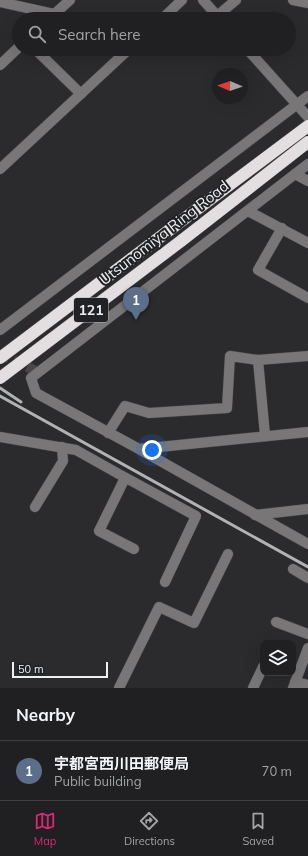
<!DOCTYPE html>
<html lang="en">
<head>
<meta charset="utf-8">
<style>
  :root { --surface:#202022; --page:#28282a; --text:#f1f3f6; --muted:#a2a3a5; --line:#3d3e40; --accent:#db2777 }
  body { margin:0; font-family:Mulish,"Noto Sans JP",sans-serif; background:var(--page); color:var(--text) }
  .controls { position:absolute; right:12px; bottom:12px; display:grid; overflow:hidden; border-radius:8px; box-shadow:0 4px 16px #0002 }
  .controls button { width:36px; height:36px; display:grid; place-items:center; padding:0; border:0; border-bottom:1px solid var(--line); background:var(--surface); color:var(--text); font:20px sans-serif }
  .compass { position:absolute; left:212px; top:68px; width:36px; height:36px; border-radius:50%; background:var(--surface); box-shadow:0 4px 16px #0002; rotate:272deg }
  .scale { position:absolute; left:12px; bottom:10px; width:96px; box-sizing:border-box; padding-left:4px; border:2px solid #eeeff1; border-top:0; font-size:11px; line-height:14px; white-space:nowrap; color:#eeeff1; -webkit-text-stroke:3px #212225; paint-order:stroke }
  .you { position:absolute; left:152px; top:450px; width:14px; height:14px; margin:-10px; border:3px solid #fff; border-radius:50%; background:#1a73e8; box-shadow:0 0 0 6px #1a73e833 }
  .badge { display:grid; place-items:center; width:26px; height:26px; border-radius:50%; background:var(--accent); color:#fff; font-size:13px; font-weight:700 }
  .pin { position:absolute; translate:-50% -33px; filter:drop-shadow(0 1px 2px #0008) }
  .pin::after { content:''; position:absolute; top:21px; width:14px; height:12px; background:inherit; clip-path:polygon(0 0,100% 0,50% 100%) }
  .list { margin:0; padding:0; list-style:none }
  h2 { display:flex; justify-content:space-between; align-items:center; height:52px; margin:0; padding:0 16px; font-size:17px }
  h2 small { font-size:13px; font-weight:400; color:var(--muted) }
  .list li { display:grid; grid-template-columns:26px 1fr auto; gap:12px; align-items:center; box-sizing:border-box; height:60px; padding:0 16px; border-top:1px solid var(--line) }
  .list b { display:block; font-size:15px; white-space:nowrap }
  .list p { margin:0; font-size:13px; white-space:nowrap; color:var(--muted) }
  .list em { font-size:13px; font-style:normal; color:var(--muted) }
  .icon { flex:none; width:22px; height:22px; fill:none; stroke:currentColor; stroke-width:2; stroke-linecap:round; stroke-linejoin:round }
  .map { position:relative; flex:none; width:308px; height:688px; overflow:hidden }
  .search { position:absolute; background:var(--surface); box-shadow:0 4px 16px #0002; left:12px; right:12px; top:12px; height:44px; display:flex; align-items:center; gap:10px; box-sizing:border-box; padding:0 14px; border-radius:22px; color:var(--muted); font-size:15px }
  .sheet { height:112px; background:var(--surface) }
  nav { display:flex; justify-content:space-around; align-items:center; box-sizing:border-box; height:56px; border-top:1px solid var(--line); background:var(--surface); font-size:11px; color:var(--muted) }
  nav a { display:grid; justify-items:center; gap:2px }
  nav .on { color:var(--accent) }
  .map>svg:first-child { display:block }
</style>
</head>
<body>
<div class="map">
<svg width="308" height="688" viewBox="0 0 308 688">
  <rect width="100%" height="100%" fill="#2b2b2e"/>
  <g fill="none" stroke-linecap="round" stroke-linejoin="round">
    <!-- minor-tunnel -->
    <path stroke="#48484b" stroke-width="10" stroke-dasharray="10 5" stroke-linecap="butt" d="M0,354L38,372"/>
    <!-- minor casing -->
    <g stroke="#464649" stroke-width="11">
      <g id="minor">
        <path d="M203,0L220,19"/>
        <path d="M293,0L308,3"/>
        <path d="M0,2L54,14"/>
        <path d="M217,16L236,0"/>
        <path d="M50,18L70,0"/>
        <path d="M162,19L182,0"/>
        <path d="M35,49L81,94"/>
        <path d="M247,49L308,117"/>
        <path d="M0,65L19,47"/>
        <path d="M308,164L31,378L36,393L139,449L308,544"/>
        <path d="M0,169L129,49"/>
        <path d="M295,174L308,181"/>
        <path d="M248,211L308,243"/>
        <path d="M282,228L258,270L308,298"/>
        <path d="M0,330L308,96"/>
        <path d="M258,360L265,435"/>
        <path d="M108,433L125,406L149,413L227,408L230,356L258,360L308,356"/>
        <path d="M0,437L76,450L117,473L196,516L165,582"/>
        <path d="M139,449L308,432"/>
        <path d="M125,478L99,531L134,549"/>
        <path d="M35,507L63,461L62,447"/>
        <path d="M255,515L308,509"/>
        <path d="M293,569L308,578"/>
        <path d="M276,622L308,634"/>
        <path d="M295,682L308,685"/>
        <path d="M119,688L159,607L194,623L228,554"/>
        <path d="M253,688L263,667"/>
        <path d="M293,688L308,648"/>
      </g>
    </g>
    <!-- highway casing -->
    <g stroke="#464649" stroke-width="13">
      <g id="highway">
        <path d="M172,228L308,126"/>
        <path d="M181,241L308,142"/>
      </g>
    </g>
    <!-- minor -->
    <use href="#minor" stroke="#787676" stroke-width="10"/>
    <!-- highway -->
    <use href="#highway" stroke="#e3dedf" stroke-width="12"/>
    <!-- rail -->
    <g stroke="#b1b2b4" stroke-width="3">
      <path d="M0,388L21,402"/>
      <path d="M0,396L308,567"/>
    </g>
    <!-- highway-bridge casing -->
    <g stroke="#464649" stroke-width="13" stroke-linecap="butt">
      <g id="highway-bridge">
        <path d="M0,358L172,228"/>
        <path d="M0,378L181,241"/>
      </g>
    </g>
    <!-- highway-bridge -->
    <use href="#highway-bridge" stroke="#e3dedf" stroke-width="12"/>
  </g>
  <g text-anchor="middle" stroke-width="4" stroke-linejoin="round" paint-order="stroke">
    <!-- shield labels -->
    <rect fill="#212225" stroke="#b0b2b4" stroke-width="1" x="74" y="298" width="34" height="24" rx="3"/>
    <g font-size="14" font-weight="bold" fill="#eeeff1">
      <text x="91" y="315">121</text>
    </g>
    <!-- street labels -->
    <g font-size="15" fill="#eeeff1" stroke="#212225">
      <text transform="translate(164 233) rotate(-38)" y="5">Utsunomiya Ring Road</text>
    </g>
  </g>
</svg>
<div class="controls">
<button><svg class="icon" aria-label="layers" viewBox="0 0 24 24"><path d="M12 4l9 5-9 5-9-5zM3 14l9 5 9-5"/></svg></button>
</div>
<svg class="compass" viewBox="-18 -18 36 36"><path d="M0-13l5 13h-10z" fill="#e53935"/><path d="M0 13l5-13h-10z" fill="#a2a3a5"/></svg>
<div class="scale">50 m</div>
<div class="you"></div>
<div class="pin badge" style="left:136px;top:320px;background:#5c6f8a">1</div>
<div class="search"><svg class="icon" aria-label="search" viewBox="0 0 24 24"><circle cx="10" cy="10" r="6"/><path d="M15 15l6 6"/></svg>Search here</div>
</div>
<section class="sheet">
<h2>Nearby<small></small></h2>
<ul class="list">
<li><span class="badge" style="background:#5c6f8a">1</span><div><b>宇都宮西川田郵便局</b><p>Public building</p></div><em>70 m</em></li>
</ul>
</section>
<nav>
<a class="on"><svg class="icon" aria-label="map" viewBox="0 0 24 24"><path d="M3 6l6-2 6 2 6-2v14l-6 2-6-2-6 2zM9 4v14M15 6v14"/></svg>Map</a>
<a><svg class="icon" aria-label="directions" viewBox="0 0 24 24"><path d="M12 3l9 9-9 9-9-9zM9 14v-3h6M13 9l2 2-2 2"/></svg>Directions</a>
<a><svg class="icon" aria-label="saved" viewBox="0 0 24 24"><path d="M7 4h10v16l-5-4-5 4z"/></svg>Saved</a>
</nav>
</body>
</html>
